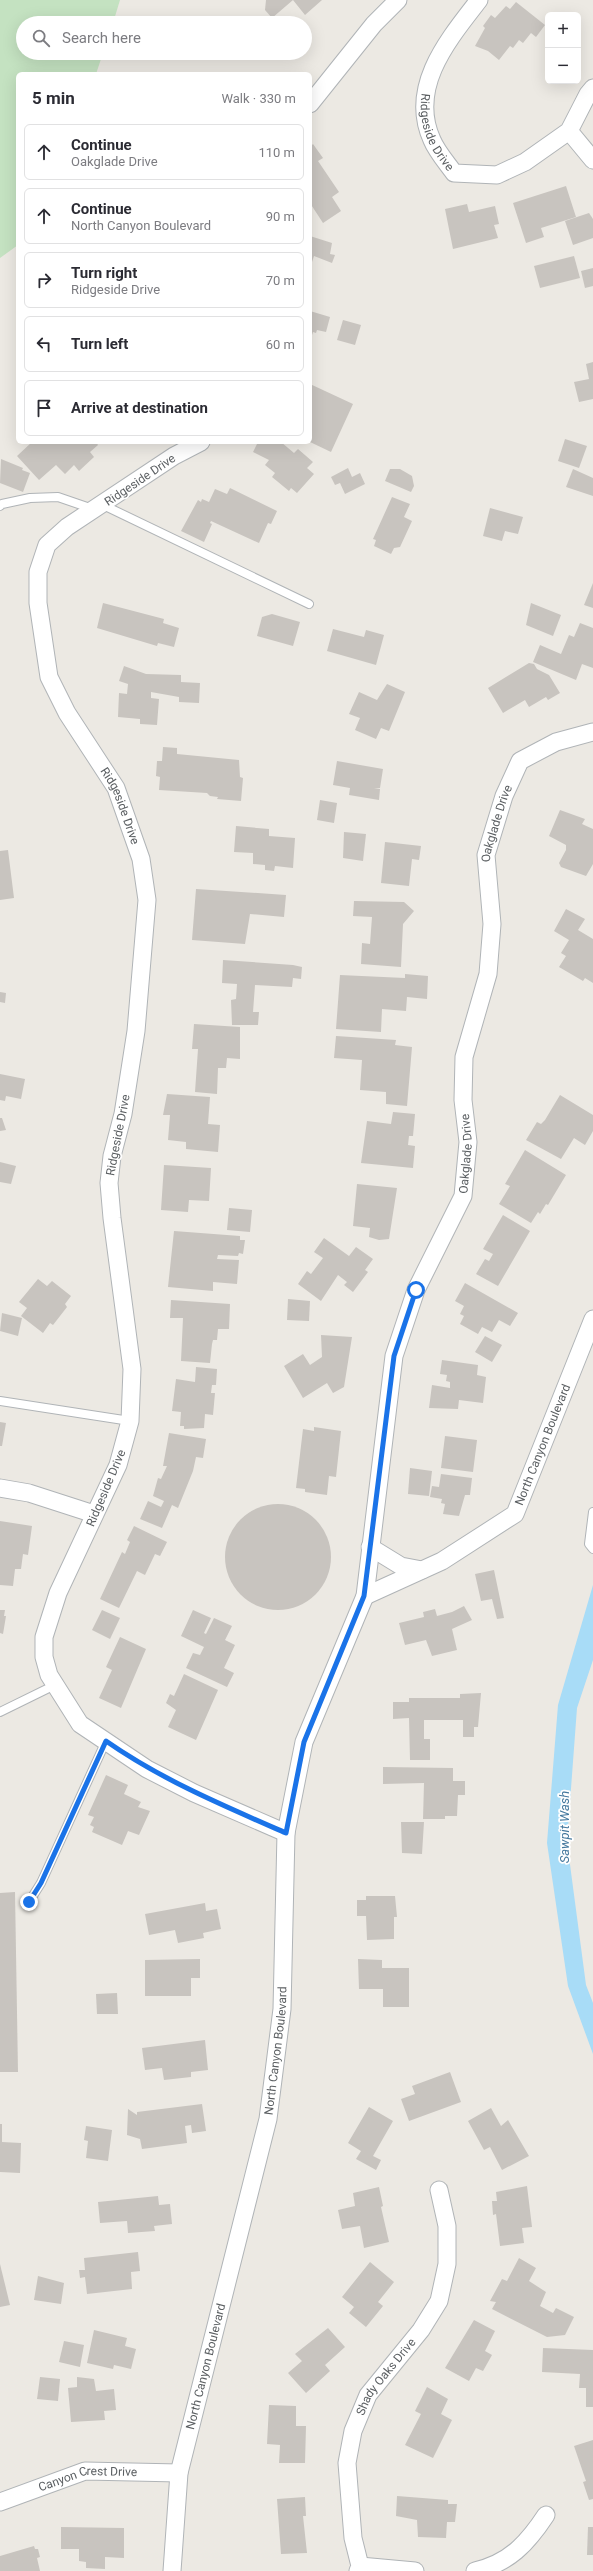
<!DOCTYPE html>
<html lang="en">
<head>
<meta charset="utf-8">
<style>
  :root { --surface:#fff; --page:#f2f2f3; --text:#2b2b33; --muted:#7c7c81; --line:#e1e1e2 }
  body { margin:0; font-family:Roboto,sans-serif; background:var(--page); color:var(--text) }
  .controls { position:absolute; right:12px; top:12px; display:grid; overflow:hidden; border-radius:6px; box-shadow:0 4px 16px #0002 }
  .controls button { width:36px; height:36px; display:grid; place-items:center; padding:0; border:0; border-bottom:1px solid var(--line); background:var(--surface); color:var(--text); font:20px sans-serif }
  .stop { position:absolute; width:12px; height:12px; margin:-9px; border:3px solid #1a73e8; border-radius:50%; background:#fff }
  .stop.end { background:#1a73e8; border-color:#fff; box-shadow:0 1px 4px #0008 }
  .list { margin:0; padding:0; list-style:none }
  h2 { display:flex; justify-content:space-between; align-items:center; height:52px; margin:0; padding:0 16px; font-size:17px }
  h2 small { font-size:13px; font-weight:400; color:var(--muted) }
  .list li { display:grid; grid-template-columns:26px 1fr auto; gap:12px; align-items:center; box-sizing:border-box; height:56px; margin:0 8px 8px; padding:0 8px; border:1px solid var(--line); border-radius:6px }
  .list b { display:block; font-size:15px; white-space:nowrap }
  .list p { margin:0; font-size:13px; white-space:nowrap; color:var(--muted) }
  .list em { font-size:13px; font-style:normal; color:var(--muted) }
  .icon { flex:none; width:22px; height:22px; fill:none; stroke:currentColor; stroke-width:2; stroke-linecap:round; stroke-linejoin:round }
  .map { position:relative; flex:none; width:593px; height:2571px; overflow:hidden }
  .search { position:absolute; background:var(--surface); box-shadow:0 4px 16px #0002; left:16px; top:16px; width:296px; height:44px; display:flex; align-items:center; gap:10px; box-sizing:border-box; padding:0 14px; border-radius:22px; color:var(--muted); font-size:15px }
  .panel { position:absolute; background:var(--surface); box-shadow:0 4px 16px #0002; left:16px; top:72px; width:296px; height:372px; border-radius:6px }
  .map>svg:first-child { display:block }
</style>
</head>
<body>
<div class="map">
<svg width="593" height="2571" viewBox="0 0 593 2571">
  <rect width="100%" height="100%" fill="#ece9e3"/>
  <!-- green -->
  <path fill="#c4e2c1" d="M0,0H120L113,23H23V53H103L96,74H18V245L0,258Z"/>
  <!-- water -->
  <path fill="#a8dcf7" d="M593,1585V1660L577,1708L567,1842L586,1985L593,2003V2054L568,1986L547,1843L558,1705Z"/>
  <!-- building -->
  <g fill="#c8c4bf">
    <path d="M266,0H322L305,15L293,0L272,18L265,10Z"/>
    <path d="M516,2L545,25L536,37L531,33L523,43L519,40L513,48L510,46L499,60L488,51L475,46L485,28L483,26L491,15L495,18L506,6L510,9Z"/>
    <path d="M313,144L323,158L318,161L339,192L332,197L341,211L323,223L310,203V147Z"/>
    <path d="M566,186L576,217L541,228L544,237L526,243L513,203Z"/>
    <path d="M467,204L469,212L495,206L499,224L494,225L498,238L453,249L445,209Z"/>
    <path d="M589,213L593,219V238L573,245L565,221Z"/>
    <path d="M310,236L332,243L330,254L335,255L332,263L314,256L310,268Z"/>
    <path d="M574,256L580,278L540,288L534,266Z"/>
    <path d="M593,268V286L585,288L581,271Z"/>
    <path d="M310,311L330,317L326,332L317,330L316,333L313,332L310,341Z"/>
    <path d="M343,320L361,325L355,345L337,340Z"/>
    <path d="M593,362V399L579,402L574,382L589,379L586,364Z"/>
    <path d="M310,384L353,404L331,452L310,442Z"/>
    <path d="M565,439L587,446L579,468L558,461Z"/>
    <path d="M32,442H96L98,445L90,452L94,457L79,471L74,465L65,474L56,465L39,480L17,456Z"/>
    <path d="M258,442H281L294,453L298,449L313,462L307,468L314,474L297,493L291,488L289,491L272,477L275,473L265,465L269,460L253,452Z"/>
    <path d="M1,459L23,468L22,470L30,473L23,492L0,483Z"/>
    <path d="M348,468L352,477L360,473L365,484L345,494L340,483L335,485L331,477Z"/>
    <path d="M390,469H400L412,476L414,486L411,492L385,481Z"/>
    <path d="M573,469L593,478V496L566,487Z"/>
    <path d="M230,488L277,511L271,524L268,523L259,543L211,521L210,523L212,524L204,542L181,531L198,500L201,502L202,499L209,502L215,489L227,494Z"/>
    <path d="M392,497L410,504L404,517L412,521L400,547L394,548L391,554L374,546L376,540L373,539Z"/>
    <path d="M490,508L523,517L518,534L505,531L502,541L483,536Z"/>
    <path d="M593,583V608L584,605Z"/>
    <path d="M103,603L164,619L163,623L179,628L174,647L158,643L157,646L97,628Z"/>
    <path d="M531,603L561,615L553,636L526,625Z"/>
    <path d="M272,614L300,622L293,646L257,636L262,617Z"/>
    <path d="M580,623L593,628V668L582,664L576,680L533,662L540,645L561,654L569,635L574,637Z"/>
    <path d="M333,629L364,637L366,630L384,635L376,665L327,651Z"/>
    <path d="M529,663L534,664L537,669L549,675L560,693L548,700L546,697L529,707L525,700L503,713L488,688Z"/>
    <path d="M124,666L146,674L181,675V682L200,683L199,703L179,702V697L151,692V698L159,699L157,725L140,724V719L118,717L119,693L127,694L128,684L119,681Z"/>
    <path d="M387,684L405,692L389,731L381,728L376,739L355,730L360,718L349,714L359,692L377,700Z"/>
    <path d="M163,747L177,748V754L239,760L240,777L243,778L241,801L217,799L218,797L210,796L207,793L159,790L160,777L156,776L157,761H162Z"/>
    <path d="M337,761L383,769L380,788L374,789H380L379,800L349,795L350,788L333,785Z"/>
    <path d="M320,800L337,803L334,823L317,820Z"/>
    <path d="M560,810L585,819L582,824L593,829V864L586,876L561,867L559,863L566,850V845L549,836Z"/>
    <path d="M236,826L269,829V836L295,838L293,868L275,866L274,871L265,870V865L253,864V853L234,852Z"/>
    <path d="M344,832L366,834L363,861L343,858Z"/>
    <path d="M385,842L421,846L419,860L412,859L409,886L381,883Z"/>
    <path d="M8,850L14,898L0,900V851Z"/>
    <path d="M196,889L286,895L284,917L250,914L245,944L192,940Z"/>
    <path d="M354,901L404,902L414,911L403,924L401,967L361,964L362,943L370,944L372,917L353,916Z"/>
    <path d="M566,909L585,919L578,930L593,939V983L585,978L583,981L559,967L566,956L561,953L569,940L554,931Z"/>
    <path d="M223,960L293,965L302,967L301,979L293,978L292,987L255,985L253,1012H259L258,1025H232L231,1000L236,999L237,984L222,983Z"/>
    <path d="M405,974L428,976L427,999L407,997L406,1011L382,1009L381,1032L336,1029L340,975L405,978Z"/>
    <path d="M0,992L6,993L5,1003L0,1002Z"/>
    <path d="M194,1024L240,1027V1059L227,1058L226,1068H218L217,1094L195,1092L198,1049H192Z"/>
    <path d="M336,1036L396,1040L395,1045L412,1047L407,1106L386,1104V1092L360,1090L362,1060L334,1058Z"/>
    <path d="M0,1074L25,1079L21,1099L6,1096L5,1101L0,1100Z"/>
    <path d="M167,1094L210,1097L208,1124L220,1125L218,1152L186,1149V1142L168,1140L170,1115H163Z"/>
    <path d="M560,1095L593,1115V1131L585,1145L574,1138L561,1159L526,1140L537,1122L541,1124L545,1120Z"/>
    <path d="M393,1112L415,1114L413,1136H409L408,1145L415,1146L413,1168L361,1163L367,1121L391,1124Z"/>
    <path d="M0,1118H2L6,1130L0,1131Z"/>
    <path d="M525,1150L566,1175L548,1205L546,1204L540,1214L538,1212L531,1223L499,1204L510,1186L505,1184Z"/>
    <path d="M0,1162L16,1166L11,1184L0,1182Z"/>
    <path d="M164,1165L211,1168L209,1201L189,1200L188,1212L161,1210Z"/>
    <path d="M357,1184L397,1188L389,1239L379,1240L369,1237L370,1228L353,1226Z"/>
    <path d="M229,1208L252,1210L250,1232L227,1230Z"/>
    <path d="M503,1215L530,1231L498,1286L476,1274L485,1259L489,1261L493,1254L483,1249Z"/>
    <path d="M174,1231L240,1236V1240H245L243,1254L239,1253L238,1256L218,1255L217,1259L239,1260L237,1284L213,1282V1291L168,1287Z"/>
    <path d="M324,1238L349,1256L356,1247L373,1259L365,1270L368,1272L353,1292L344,1285L347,1282L338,1275L321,1301L298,1284L307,1271L311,1274L323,1258L314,1252Z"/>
    <path d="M38,1279L47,1286L52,1281L71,1296L65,1304L67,1307L53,1325L50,1323L43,1333L21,1316L27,1308L19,1302Z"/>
    <path d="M465,1283L518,1313L510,1326L499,1320L492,1332L482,1327L478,1334L460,1324L464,1316L460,1314L464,1306L455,1301Z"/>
    <path d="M288,1299L310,1301L309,1321L287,1320Z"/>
    <path d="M171,1300L230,1304L229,1329H218L217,1340H213L212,1344L210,1363L181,1361L183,1318H170Z"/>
    <path d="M2,1313L22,1318L18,1336L0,1331Z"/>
    <path d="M321,1335L352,1337L344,1387L333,1393L327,1383L303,1398L284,1366L303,1354L310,1365L322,1357Z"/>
    <path d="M485,1336L502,1345L492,1362L475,1352Z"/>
    <path d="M442,1360L478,1365L477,1375L486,1377L483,1403L459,1400L458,1409L429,1408L432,1385L450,1388V1382L446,1381L447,1375L440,1374Z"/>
    <path d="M196,1367L217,1369L216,1385H212L211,1393H215L213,1415L205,1414L204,1428L184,1429V1426H180L181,1412L172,1411L176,1379L195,1382Z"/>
    <path d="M0,1422L6,1423L2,1446H0Z"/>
    <path d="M314,1427L341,1431L336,1477L329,1476L327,1495L305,1492V1489L296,1488L303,1429L314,1431Z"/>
    <path d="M169,1433L206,1439L203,1458L196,1457L193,1471L178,1508L172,1505L162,1528L140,1519L148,1501L161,1507L164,1501L153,1496L158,1478L161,1479L167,1466H163Z"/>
    <path d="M445,1436L477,1440L473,1472L441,1468Z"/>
    <path d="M410,1468L432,1471L429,1496L408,1494Z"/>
    <path d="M441,1474L472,1478L470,1495H465L459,1516L443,1514L445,1504L441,1503L442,1499L430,1497L432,1486L439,1487Z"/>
    <circle cx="278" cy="1557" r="53"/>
    <path d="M0,1521L32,1526L28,1555L23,1554L21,1569H15L13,1586L0,1585Z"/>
    <path d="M134,1526L167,1542L160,1556L155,1554L145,1575L137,1571L119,1608L100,1599L122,1552L125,1554L130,1542L127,1540Z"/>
    <path d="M494,1570L504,1618L497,1619L492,1599L481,1601L475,1574Z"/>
    <path d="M464,1606L472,1620L452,1629L457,1650L432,1656L426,1640L405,1645L399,1623L424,1617L423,1612L435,1609L437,1616L452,1612Z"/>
    <path d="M0,1610H5L4,1616H6L3,1634L0,1633Z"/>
    <path d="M102,1610L120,1618L110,1639L92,1630Z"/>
    <path d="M193,1610L211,1618L204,1633L206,1634L214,1618L232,1626L225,1640L235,1645L224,1668L234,1673L227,1687L186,1668L193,1653L200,1655L204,1647L181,1636Z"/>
    <path d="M120,1637L146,1649L121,1708L99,1698L112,1670L106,1667Z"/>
    <path d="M184,1674L218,1690L196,1740L168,1727L176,1710L166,1703L170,1694L174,1696Z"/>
    <path d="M481,1693L478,1727H474V1737H463V1720H424V1739H430V1760H410L409,1718L393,1719V1702H409V1698H460V1694Z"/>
    <path d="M383,1767L453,1768V1781H465V1795H458L457,1816H445V1819H423L424,1783L383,1784Z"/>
    <path d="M106,1775L128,1785L124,1794L141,1802L138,1807L150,1811L139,1835L128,1831L122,1845L92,1832L94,1827L90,1825L94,1817L88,1815Z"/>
    <path d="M401,1822H424L422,1854L402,1853Z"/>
    <path d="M15,1892L18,2072H0V1893Z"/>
    <path d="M366,1896H395L397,1917H394V1939L367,1940L366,1916H357V1900H366Z"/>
    <path d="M205,1903L206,1911L217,1909L221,1929L203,1933L204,1938L178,1943L175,1930L149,1935L145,1914Z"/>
    <path d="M200,1959V1978H191V1996H145V1960Z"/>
    <path d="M358,1959L382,1960V1968H409V2007H383V1989H359Z"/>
    <path d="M117,1993L118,2014H97L96,1994Z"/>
    <path d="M205,2040L208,2070L191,2072V2077L164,2080L162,2068L145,2070L142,2048Z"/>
    <path d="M450,2072L461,2102L409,2121L401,2099L415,2094L412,2086Z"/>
    <path d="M202,2104L206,2131L192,2133L191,2125L185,2126L187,2143L142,2149L140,2139L127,2135L128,2109L137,2115V2112Z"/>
    <path d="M369,2107L393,2121L373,2156L381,2160L376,2170L356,2159L361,2151L348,2143Z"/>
    <path d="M491,2108L501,2126L508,2120L529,2156L502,2170L490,2147L484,2150L468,2121Z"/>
    <path d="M0,2124H2V2142L21,2143L20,2173L0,2172Z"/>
    <path d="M86,2126L112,2130L108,2161L86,2158L88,2141L84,2140Z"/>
    <path d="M527,2186L532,2227L522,2228L524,2243L500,2246L496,2214L493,2215L492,2201H497L496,2192Z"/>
    <path d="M379,2187L383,2206L381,2207L389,2242L364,2248L360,2226L342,2229L338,2210L355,2206L353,2193Z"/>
    <path d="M158,2196L159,2205L170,2204L172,2224L154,2226L155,2231L128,2233L127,2221L100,2223L98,2202Z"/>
    <path d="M138,2252L140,2271L131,2272L132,2289L87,2294L85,2277L80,2278L79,2270H85L84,2258Z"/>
    <path d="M519,2258L536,2268L529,2281L546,2292L540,2306L553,2313L556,2308L574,2317L565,2335L547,2337L492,2309L496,2302L490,2301L502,2279L507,2281Z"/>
    <path d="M370,2262L394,2282L378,2302L383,2306L366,2327L349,2313L354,2307L342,2297Z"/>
    <path d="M0,2264L10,2305L0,2307Z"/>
    <path d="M38,2276L64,2283L61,2304L34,2300Z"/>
    <path d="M474,2320L495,2331L485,2351L492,2355L483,2371L476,2368L469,2381L445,2368Z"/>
    <path d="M328,2328L345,2347L325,2365L330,2371L306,2393L288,2373L302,2361L295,2354Z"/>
    <path d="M94,2330L127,2338L125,2346L136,2349L131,2369L114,2365L113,2369L87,2363Z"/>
    <path d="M64,2341L84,2345L80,2367L59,2362Z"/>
    <path d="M543,2348L593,2350V2407H586V2388H579L580,2374L542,2372Z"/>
    <path d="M40,2377L60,2379L58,2401L37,2399Z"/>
    <path d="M77,2377L94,2379L96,2391L114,2389L116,2410L104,2411L105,2420L71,2422L68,2388L77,2387Z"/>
    <path d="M427,2387L448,2399L441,2414L452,2420L433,2458L405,2445L421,2414L415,2411Z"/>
    <path d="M269,2405L296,2406V2426H306L305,2463H279L280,2445L267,2444Z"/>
    <path d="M593,2440V2499L589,2500L583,2482L586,2481L574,2446Z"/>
    <path d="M397,2496L448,2500V2504H457L455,2522H447L446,2538L418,2537L417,2520L396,2516Z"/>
    <path d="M305,2497L306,2516H303L307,2553L281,2554L277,2499Z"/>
    <path d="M61,2527L124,2528V2558L105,2557V2569L86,2568V2562L79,2561V2549H61Z"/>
    <path d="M588,2527H593V2555H587Z"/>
    <path d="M34,2546L35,2549H38L40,2557L37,2558L40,2571H0V2556Z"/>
  </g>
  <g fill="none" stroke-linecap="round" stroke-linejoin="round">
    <!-- service casing -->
    <g stroke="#b0b4b7" stroke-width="10">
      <g id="service">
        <path d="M103,505L309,604"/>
        <path d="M0,506L2,504L30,498L58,497L93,509"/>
        <path d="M0,1401L130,1421"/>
        <path d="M593,1512L589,1544L593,1549"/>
        <path d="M0,1712L55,1685"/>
        <path d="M29,1902L41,1883L106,1741"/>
      </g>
    </g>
    <!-- minor casing -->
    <g stroke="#b0b4b7" stroke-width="19">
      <g id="minor">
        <path id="s1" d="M479,0C448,40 408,87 432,140C437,152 447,163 454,173L497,175L525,162L569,131L588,94L593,88"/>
        <path d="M310,104L374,24L398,0"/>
        <path d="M569,131L593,160"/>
        <path id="s2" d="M201,442L174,456L67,527L47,545L38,572V603L49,677L67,713L116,788L141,859L147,900L136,1031L123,1114L112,1156L109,1183L112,1218L132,1369L130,1421L118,1465L58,1593L44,1637V1657L49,1675L80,1724L147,1769L194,1793L286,1833"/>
        <path d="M0,1488L29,1493L94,1514"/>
        <path d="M370,1547L401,1566L422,1570"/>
        <path id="s3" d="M365,1596L442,1561L515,1514L593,1319"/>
        <path id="s4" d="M0,2502L85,2471L179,2473"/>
        <path d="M360,2566L415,2571"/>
        <path id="s5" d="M172,2571L179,2473L268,2119L282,2009L286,1833L304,1742L365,1596L394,1356L416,1290L463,1196L468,1142L463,1100L464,1057L488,974L492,924L486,855L504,796L520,761L556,742L593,732"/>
        <path id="s6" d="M358,2571L360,2566L353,2538L347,2463L353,2431L368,2395L421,2330L439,2301L447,2264V2226L439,2190"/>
        <path d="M475,2571C509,2563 527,2544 546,2515"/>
      </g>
    </g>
    <!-- service -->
    <use href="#service" stroke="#fff" stroke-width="8"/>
    <!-- minor -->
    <use href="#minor" stroke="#fff" stroke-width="17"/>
  </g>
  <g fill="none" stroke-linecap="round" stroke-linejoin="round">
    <!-- route -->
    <path stroke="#1a73e8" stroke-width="5" d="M29,1902L41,1883L106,1741C162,1780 224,1806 286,1833L304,1742L364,1596L394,1356L416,1290"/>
  </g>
  <g text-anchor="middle" stroke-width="3.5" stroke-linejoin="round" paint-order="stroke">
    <!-- street labels -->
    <g font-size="12" fill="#5b5f62" stroke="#fff">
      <text dy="4" stroke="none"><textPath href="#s1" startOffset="150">Ridgeside Drive</textPath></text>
      <text transform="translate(140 480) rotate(-34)" y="4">Ridgeside Drive</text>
      <text dy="4" stroke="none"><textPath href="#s2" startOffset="468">Ridgeside Drive</textPath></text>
      <text dy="4" stroke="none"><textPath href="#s5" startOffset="1796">Oakglade Drive</textPath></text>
      <text transform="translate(118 1135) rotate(-79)" y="4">Ridgeside Drive</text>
      <text dy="4" stroke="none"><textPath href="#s5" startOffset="1460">Oakglade Drive</textPath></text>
      <text dy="4" stroke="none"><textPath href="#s3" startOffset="246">North Canyon Boulevard</textPath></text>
      <text transform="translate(106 1488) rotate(-67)" y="4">Ridgeside Drive</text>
      <text dy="4" stroke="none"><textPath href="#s5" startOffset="532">North Canyon Boulevard</textPath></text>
      <text dy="4" stroke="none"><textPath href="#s5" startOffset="208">North Canyon Boulevard</textPath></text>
      <text dy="4" stroke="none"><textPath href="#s6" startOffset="206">Shady Oaks Drive</textPath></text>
      <text dy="4" stroke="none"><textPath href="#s4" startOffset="92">Canyon Crest Drive</textPath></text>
    </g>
    <!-- water labels -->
    <g font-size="13" font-style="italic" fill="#45799e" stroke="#fff">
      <text transform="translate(564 1827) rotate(-90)" y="5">Sawpit Wash</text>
    </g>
  </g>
</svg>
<div class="controls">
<button>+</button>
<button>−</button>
</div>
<div class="stop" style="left:416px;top:1290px"></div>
<div class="stop end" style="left:29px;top:1902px"></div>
<div class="search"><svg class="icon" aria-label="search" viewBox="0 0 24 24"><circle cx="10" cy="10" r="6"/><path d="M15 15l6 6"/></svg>Search here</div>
<section class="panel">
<h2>5 min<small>Walk · 330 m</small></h2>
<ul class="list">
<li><svg class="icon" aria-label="ahead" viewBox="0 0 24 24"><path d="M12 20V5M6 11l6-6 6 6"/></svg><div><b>Continue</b><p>Oakglade Drive</p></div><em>110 m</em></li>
<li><svg class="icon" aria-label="ahead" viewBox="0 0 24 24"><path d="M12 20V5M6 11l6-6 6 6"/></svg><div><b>Continue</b><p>North Canyon Boulevard</p></div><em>90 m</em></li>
<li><svg class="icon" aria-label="right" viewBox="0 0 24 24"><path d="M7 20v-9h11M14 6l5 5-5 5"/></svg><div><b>Turn right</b><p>Ridgeside Drive</p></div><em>70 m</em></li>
<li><svg class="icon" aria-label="left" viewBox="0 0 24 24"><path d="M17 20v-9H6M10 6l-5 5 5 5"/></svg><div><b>Turn left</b></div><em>60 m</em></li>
<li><svg class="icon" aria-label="arrive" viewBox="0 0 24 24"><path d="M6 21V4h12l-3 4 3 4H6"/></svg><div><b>Arrive at destination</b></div></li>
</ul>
</section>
</div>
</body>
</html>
